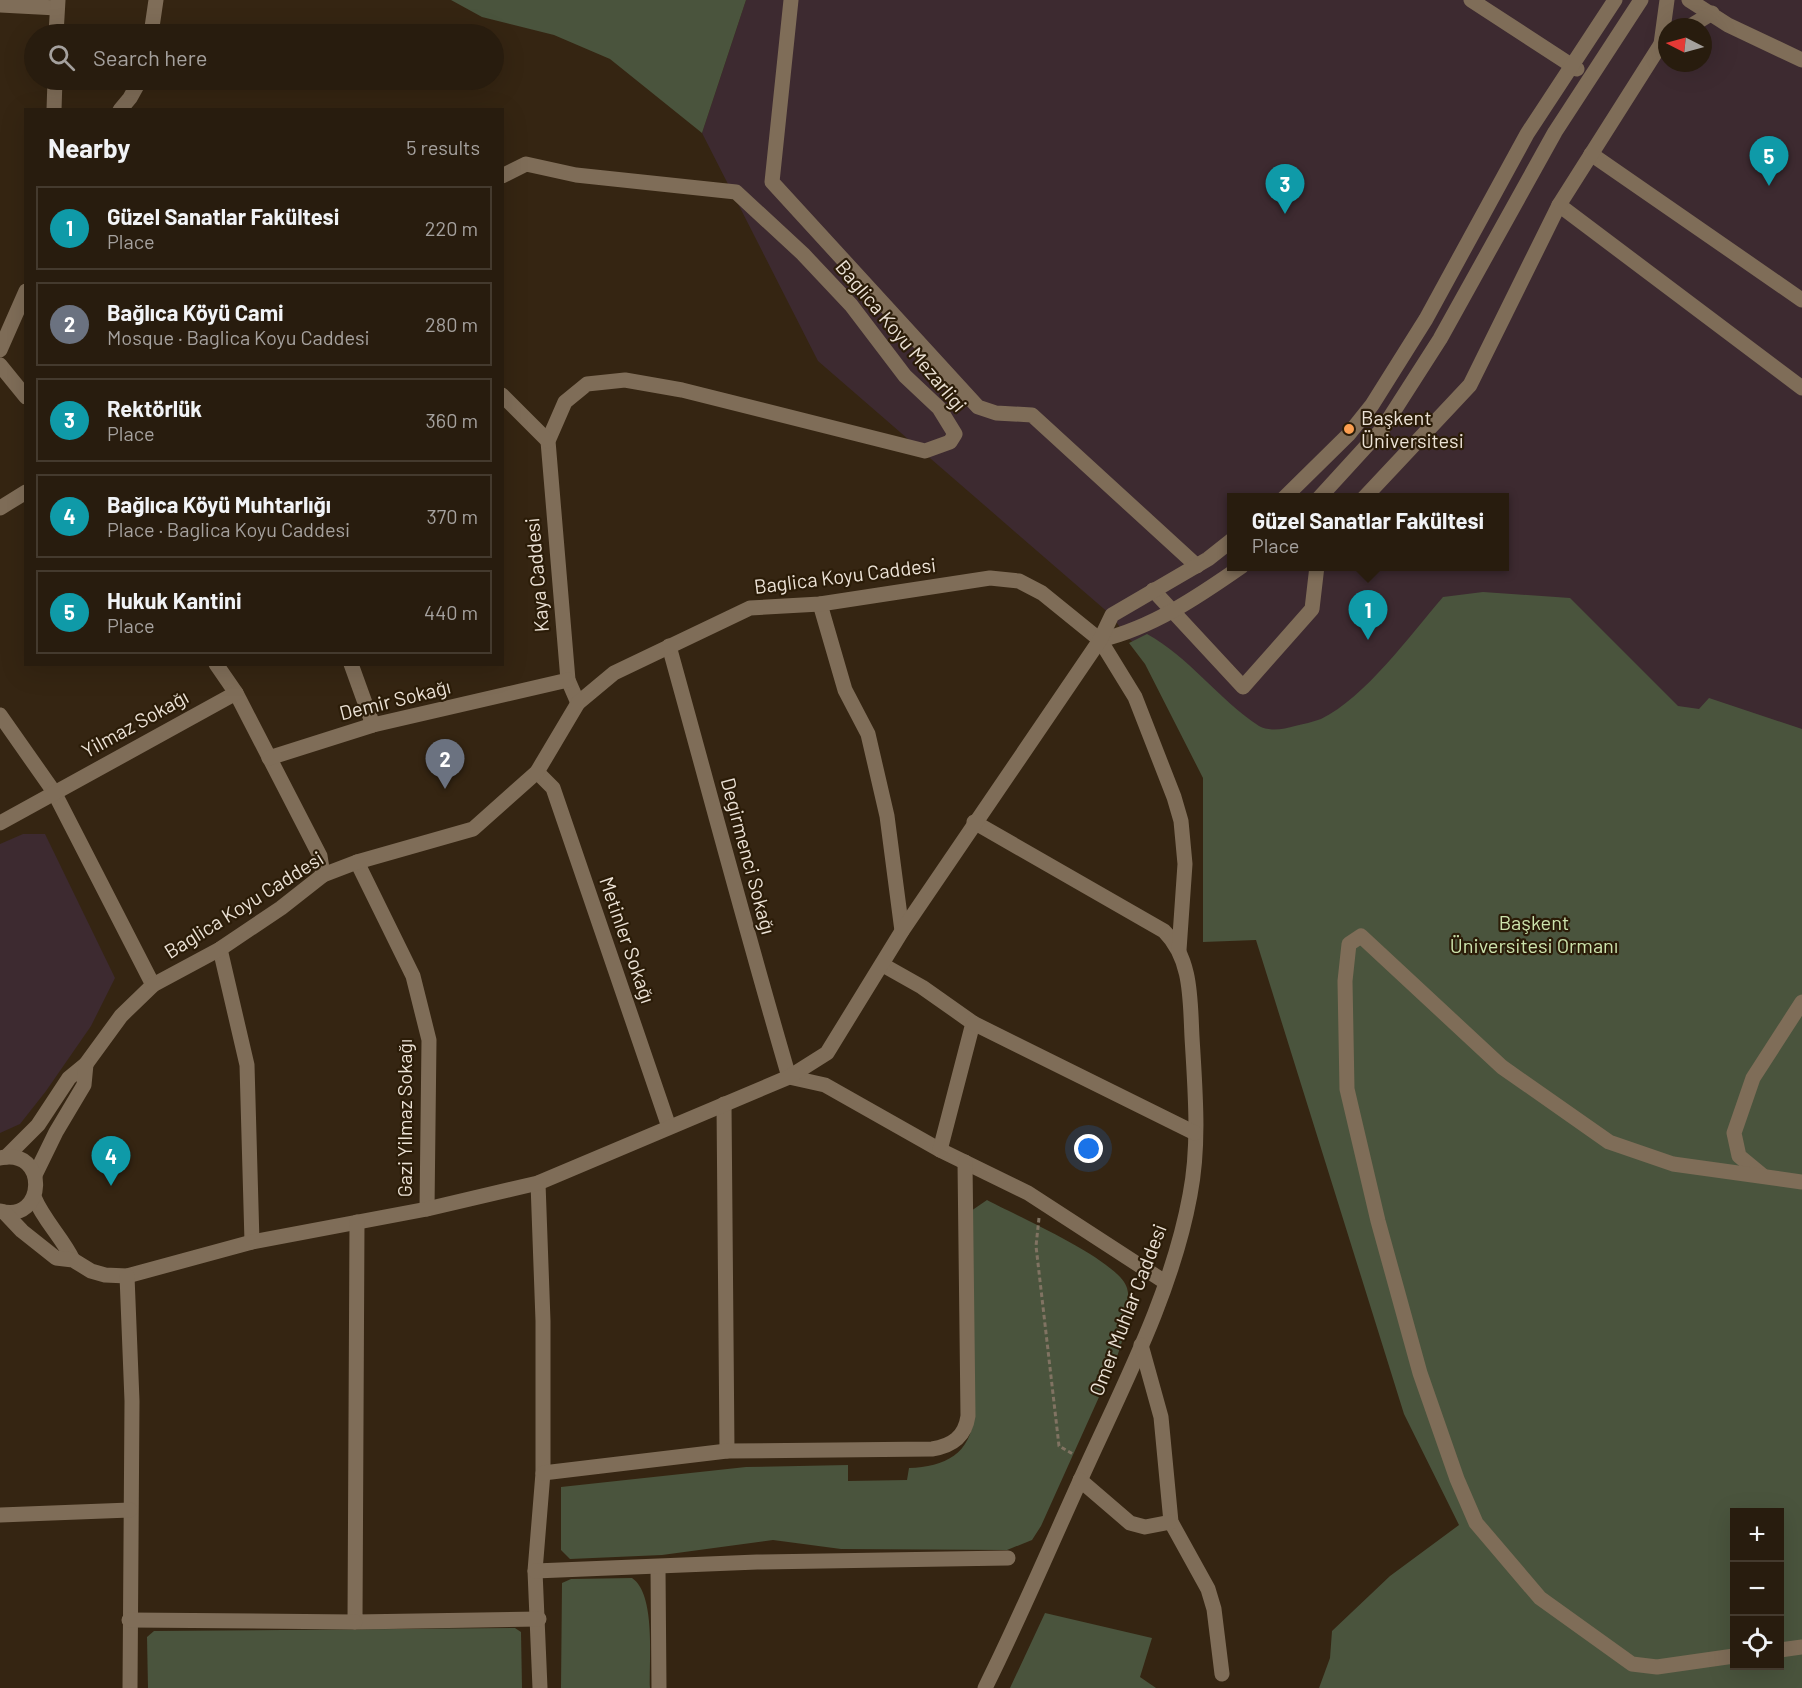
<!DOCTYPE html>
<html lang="en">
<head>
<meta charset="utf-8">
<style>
  :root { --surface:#281c0e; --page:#302517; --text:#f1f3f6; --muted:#a5a19e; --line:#443a2e; --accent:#fb9e50 }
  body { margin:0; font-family:Barlow,sans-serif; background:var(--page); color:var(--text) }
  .controls { position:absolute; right:18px; bottom:18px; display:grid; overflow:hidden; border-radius:0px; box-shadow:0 6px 24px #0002 }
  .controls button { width:54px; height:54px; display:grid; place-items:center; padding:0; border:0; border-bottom:2px solid var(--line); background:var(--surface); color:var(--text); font:30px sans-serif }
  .compass { position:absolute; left:1658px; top:18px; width:54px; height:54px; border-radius:50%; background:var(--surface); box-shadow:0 6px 24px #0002; rotate:276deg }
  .you { position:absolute; left:1089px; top:1149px; width:21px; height:21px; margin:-15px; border:4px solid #fff; border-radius:50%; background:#1a73e8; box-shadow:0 0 0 9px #1a73e833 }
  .badge { display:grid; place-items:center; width:39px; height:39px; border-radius:50%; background:var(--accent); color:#fff; font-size:20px; font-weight:700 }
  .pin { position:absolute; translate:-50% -50px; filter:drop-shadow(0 2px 3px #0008) }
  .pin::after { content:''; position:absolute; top:32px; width:21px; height:18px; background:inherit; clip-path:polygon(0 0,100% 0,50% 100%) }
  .popup { position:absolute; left:1227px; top:493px; width:282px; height:78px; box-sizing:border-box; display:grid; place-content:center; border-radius:0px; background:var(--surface); filter:drop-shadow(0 2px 4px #0005); font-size:20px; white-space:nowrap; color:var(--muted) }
  .popup b { font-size:22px; color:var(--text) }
  .popup::after { content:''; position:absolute; left:50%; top:100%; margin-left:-12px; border:12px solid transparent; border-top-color:var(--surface) }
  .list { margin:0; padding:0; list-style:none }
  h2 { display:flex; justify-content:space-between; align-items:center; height:78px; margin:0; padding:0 24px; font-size:26px }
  h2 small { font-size:20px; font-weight:400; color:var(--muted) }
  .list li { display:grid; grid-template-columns:39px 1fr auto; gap:18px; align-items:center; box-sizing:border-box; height:84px; margin:0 12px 12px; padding:0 12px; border:2px solid var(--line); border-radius:0px }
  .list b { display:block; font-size:22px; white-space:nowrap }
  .list p { margin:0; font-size:20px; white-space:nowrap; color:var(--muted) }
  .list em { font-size:20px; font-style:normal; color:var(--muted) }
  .icon { flex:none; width:33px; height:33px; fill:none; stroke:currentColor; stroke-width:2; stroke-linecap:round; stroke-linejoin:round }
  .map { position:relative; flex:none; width:1802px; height:1688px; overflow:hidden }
  .search { position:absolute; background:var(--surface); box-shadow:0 6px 24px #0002; left:24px; top:24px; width:480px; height:66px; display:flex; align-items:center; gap:15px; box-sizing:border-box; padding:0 21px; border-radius:33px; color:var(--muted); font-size:22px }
  .panel { position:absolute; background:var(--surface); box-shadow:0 6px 24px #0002; left:24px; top:108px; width:480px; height:558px; border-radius:0px }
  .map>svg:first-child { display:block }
</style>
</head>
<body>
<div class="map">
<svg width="1802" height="1688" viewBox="0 0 1802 1688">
  <rect width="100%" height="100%" fill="#352512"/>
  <!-- commercial -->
  <g fill="#3d2a30" fill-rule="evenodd">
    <path d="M746,0H1802V971L1413,873L1128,638L1111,615L818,361L702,133ZM1667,27H1703V63H1667ZM1232,498H1504V566H1232Z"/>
    <path d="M23,834H45L115,978L91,1026L46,1091L20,1124L0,1133V844Z"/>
  </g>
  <!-- green -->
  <g fill="#4a543d" fill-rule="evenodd">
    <path d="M451,0H746L702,133L610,59L554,35L482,17Z"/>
    <path d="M1483,592L1570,598L1678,706L1699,709L1709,698L1802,729V1688H1319L1330,1658L1332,1631L1390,1576L1459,1525L1404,1414L1256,940L1203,942V778L1145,664L1129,643L1147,634C1189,657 1218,699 1259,726C1270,732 1284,729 1295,726C1303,724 1313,722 1321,719C1365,698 1411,634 1443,597ZM1734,1512H1780V1666H1734Z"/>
    <path d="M987,1200C1015,1215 1119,1260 1127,1288C1133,1311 1124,1336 1117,1357L1041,1526L1032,1540L1007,1550L841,1549L773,1540L662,1555L570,1559L561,1550V1487L746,1467L848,1465V1481L907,1480L909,1468C945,1467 971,1454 974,1415L971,1211Z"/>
    <path d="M632,1578C656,1594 649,1660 650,1688H561L562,1583L571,1579Z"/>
    <path d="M1045,1613L1152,1638L1140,1677L1156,1688H1010Z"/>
    <path d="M515,1628L521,1632L522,1688H148L147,1637L154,1631Z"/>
  </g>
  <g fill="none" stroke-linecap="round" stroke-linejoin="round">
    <!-- path -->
    <path stroke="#807362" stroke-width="3" stroke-dasharray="4.5 3" stroke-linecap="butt" d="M1039,1218L1036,1246L1059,1446L1073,1454"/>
    <!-- minor -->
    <g stroke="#7f6d58" stroke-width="15">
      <path d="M791,0L772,182L978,407L996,413L1032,415L1197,566"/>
      <path d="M1471,0L1577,69"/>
      <path d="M1689,0L1728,25L1802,60"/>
      <path d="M0,5L57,8"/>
      <path d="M1689,27L1712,13"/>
      <path d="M56,34L58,0"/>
      <path d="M151,34L156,0"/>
      <path d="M1661,44L1667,0"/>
      <path d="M54,110L55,80"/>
      <path d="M120,110L130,98L140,80"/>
      <path d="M1591,154L1802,300"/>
      <path d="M502,176L526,164L576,175L736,192L803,254L851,305L905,376L939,408L955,434L950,442L925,451L682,390L625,380L587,384L565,402L548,441L568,680L578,703"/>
      <path d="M1559,205L1802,388"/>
      <path d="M0,350L26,291"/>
      <path d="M0,365L26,397"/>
      <path d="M502,395L548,441"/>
      <path d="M1284,498L1348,435L1372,405L1426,319L1527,134L1615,0"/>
      <path d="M1319,498L1383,428L1440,339L1555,132L1641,0"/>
      <path d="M1364,498L1470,385L1559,205L1661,44L1667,40"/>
      <path d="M0,508L26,492"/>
      <path d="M1153,590L1243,687L1312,609L1317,566"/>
      <path d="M820,604L845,690L868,734L887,816L902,931"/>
      <path d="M1100,640C1152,628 1199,596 1242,566"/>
      <path d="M669,646C709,790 747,934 789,1077L825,1085L940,1150L1028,1193L1165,1282"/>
      <path d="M216,664L236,693L320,856L323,875"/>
      <path d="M351,664L373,725"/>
      <path d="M0,715L54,792L153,985"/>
      <path d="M269,758L373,725L568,680"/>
      <path d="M537,772L553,788L669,1127"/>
      <path d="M974,822L1164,931C1192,959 1190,999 1192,1037C1195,1089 1200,1144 1190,1195C1173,1288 1128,1376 1089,1461C1054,1537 1022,1614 985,1688"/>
      <path d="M0,823L236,693"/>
      <path d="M357,862L413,976L429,1040L427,1209"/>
      <path d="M220,949L247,1065L252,1242"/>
      <path d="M883,965L922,987L973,1023L940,1150"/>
      <path d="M973,1023L1195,1133"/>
      <path d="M724,1104L727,1451"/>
      <path d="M6,1157L38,1125L69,1078L86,1064L121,1016L153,985L220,949L281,908L323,875L357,862L473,829L537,772L578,703L614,673L750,608L820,604L990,578L1019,581L1042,593L1100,640L1135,697L1174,797L1181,821L1185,864L1179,950"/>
      <path d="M35,1175L56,1132L84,1085L86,1064"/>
      <path d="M1762,1175L1739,1156L1734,1133L1753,1078L1802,1002"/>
      <path d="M538,1183L543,1321V1473L535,1571L540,1688"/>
      <path d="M34,1197C44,1221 62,1237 73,1260"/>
      <path d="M0,1211C46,1224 49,1147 0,1158"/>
      <path d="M4,1212L22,1231L56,1258L73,1260L91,1271L105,1275L127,1276L252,1242L427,1209L538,1183L789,1077L827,1053L902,931L1100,640L1112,615L1208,559L1232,540"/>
      <path d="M357,1222L355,1622L539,1619"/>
      <path d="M127,1276L132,1401L130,1688"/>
      <path d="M1141,1345L1161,1417L1171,1522L1208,1589L1214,1609L1222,1674"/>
      <path d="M543,1473L727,1451L932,1449C952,1446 965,1437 968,1416L965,1162"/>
      <path d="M1080,1480L1130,1523L1145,1527L1171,1522"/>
      <path d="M0,1515L130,1510"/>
      <path d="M658,1568L659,1688"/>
      <path d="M535,1571L757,1562L1008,1558"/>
      <path d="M129,1620L355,1622"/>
      <path d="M1780,1650L1802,1647"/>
      <path d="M1734,1656L1657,1667L1632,1664L1540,1598L1476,1523L1457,1479L1420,1373L1378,1221L1347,1089L1345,981L1349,944L1361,936L1502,1067L1609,1142L1673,1164L1802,1182"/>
    </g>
  </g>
  <!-- markers -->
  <circle fill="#fb9e50" stroke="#2b1c08" stroke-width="2" cx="1349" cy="429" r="6"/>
  <g text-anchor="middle" stroke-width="4.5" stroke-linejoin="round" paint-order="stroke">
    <!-- street labels -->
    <g font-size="20" fill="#ece2d6" stroke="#2b1c08">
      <text transform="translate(901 336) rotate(50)" y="7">Baglica Koyu Mezarligi</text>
      <text transform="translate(537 575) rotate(-95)" y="7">Kaya Caddesi</text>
      <text transform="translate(845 576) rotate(-7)" y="7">Baglica Koyu Caddesi</text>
      <text transform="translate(395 700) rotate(-14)" y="7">Demir Sokağı</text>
      <text transform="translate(135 724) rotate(-29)" y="7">Yilmaz Sokağı</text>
      <text transform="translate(748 856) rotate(75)" y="7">Degirmenci Sokağı</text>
      <text transform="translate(244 905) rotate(-32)" y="7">Baglica Koyu Caddesi</text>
      <text transform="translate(627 940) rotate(71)" y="7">Metinler Sokağı</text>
      <text transform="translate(405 1118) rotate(-90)" y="7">Gazi Yilmaz Sokağı</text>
      <text transform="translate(1128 1310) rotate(-69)" y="7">Omer Muhlar Caddesi</text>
    </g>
    <!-- poi labels -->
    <g font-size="20" fill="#ece2d6" stroke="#2b1c08" text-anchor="start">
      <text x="1361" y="425">Başkent<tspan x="1361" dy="23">Üniversitesi</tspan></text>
    </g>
    <!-- park labels -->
    <g font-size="20" fill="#cde4ad" stroke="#2b1c08">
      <text x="1534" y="930">Başkent<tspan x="1534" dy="23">Üniversitesi Ormanı</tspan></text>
    </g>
  </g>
</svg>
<div class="controls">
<button>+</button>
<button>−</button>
<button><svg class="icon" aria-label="locate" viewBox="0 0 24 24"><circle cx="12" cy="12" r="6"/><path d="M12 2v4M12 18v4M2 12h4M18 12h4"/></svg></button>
</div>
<svg class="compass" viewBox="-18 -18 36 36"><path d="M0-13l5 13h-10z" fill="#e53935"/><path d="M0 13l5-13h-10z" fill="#a5a19e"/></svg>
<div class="you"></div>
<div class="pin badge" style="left:1368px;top:640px;background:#0f9aa8">1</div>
<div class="popup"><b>Güzel Sanatlar Fakültesi</b>Place</div>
<div class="pin badge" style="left:445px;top:789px;background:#6b7280">2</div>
<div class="pin badge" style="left:1285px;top:214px;background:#0f9aa8">3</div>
<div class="pin badge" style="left:111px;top:1186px;background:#0f9aa8">4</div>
<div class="pin badge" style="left:1769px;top:186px;background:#0f9aa8">5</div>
<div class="search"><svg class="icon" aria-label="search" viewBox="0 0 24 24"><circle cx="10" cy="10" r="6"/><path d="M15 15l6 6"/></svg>Search here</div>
<section class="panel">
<h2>Nearby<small>5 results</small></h2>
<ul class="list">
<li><span class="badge" style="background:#0f9aa8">1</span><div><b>Güzel Sanatlar Fakültesi</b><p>Place</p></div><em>220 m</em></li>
<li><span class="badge" style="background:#6b7280">2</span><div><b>Bağlıca Köyü Cami</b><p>Mosque · Baglica Koyu Caddesi</p></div><em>280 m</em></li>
<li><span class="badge" style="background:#0f9aa8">3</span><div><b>Rektörlük</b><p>Place</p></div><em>360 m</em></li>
<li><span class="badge" style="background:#0f9aa8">4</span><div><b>Bağlıca Köyü Muhtarlığı</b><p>Place · Baglica Koyu Caddesi</p></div><em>370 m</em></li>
<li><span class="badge" style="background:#0f9aa8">5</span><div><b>Hukuk Kantini</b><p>Place</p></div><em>440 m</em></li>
</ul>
</section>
</div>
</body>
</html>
